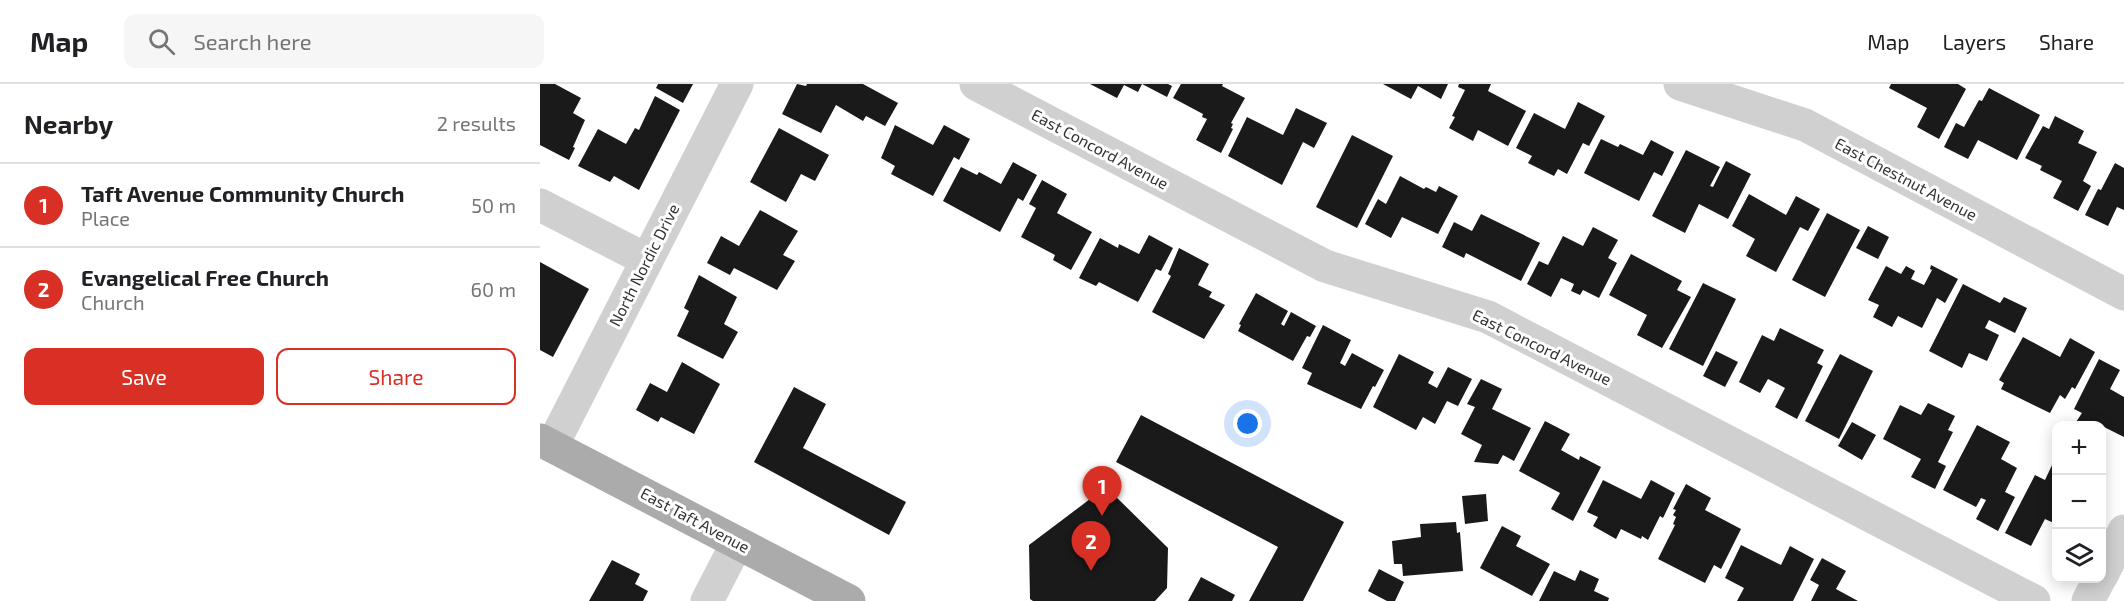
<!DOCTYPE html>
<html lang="en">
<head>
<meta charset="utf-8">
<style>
  :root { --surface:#fff; --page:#f6f6f6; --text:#202124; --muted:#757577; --line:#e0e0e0; --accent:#d93025 }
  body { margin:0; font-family:"Exo 2",sans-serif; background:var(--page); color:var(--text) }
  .controls { position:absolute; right:18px; bottom:18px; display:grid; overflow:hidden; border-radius:12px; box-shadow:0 3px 15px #0003 }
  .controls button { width:54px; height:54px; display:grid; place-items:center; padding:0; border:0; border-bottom:2px solid var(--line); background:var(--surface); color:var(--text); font:30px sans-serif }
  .you { position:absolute; left:708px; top:340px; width:21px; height:21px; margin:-15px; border:4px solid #fff; border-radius:50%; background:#1a73e8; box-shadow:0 0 0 9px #1a73e833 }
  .badge { display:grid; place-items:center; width:39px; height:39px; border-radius:50%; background:var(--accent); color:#fff; font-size:20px; font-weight:700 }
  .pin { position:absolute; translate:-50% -50px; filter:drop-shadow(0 2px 3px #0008) }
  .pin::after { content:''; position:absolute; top:32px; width:21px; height:18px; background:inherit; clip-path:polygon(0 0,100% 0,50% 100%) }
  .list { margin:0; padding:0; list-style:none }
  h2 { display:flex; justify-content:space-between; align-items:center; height:78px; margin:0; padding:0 24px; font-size:26px }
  h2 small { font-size:20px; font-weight:400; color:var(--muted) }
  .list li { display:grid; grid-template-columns:39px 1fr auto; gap:18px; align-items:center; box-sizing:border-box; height:84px; padding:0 24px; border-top:2px solid var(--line) }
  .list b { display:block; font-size:22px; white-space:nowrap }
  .list p { margin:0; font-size:20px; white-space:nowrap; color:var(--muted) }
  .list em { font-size:20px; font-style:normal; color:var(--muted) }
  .actions { display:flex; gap:12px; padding:18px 24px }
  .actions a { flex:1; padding:14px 0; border:2px solid var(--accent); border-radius:12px; text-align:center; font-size:21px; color:var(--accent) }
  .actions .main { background:var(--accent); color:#fff }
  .icon { flex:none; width:33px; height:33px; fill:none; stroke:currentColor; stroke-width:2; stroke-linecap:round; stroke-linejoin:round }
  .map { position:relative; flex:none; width:1584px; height:517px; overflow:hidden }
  header { display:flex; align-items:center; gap:36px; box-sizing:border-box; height:84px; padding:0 30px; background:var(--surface); border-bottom:2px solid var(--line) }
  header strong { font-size:28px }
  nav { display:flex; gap:33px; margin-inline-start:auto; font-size:21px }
  .search { width:420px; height:54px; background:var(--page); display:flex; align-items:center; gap:15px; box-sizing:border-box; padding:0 21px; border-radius:12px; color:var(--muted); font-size:22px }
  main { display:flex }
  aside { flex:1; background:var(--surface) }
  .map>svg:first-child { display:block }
</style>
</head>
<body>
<header>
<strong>Map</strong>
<div class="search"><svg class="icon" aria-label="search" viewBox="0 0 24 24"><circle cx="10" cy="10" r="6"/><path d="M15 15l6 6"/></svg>Search here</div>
<nav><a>Map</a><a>Layers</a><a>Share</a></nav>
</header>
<main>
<aside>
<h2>Nearby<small>2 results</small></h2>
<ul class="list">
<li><span class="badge">1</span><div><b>Taft Avenue Community Church</b><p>Place</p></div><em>50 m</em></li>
<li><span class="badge">2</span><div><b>Evangelical Free Church</b><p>Church</p></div><em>60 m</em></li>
</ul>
<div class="actions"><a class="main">Save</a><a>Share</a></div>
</aside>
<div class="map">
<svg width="1584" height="517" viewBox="0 0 1584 517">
  <rect width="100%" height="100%" fill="#fff"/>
  <!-- building -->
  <g fill="#1a1a1a">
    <path d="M0,0H15L41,14L33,29L45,36L33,63L35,64L29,76L0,61Z"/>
    <path d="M118,0H153L143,19L116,4Z"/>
    <path d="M257,0L266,2L267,0H323L358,19L345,42L326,32L323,37L296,21L281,49L242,30Z"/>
    <path d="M550,0H628L632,2L627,13L602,0L598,8L584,1L577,14Z"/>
    <path d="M641,0H683L682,2L705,14L691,39L693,40L691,44L693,45L681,69L656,56L667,35L662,33L663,30L633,14Z"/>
    <path d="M843,0H908L901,15L878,2L871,15Z"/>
    <path d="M919,0H951L948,7L986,27L968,62L938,46L933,57L909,44L915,33L912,32L925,6L918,3Z"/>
    <path d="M1351,0H1418L1426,5L1399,55L1377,43L1387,24L1349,4Z"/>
    <path d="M1449,4L1500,31L1477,76L1438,56L1428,75L1404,63L1416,39L1424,43L1439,16L1442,17Z"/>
    <path d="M115,12L140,26L99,106L74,92L70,98L38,82L58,45L86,60L95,44L99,46Z"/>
    <path d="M1038,18L1065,32L1049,62L1043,59L1027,90L1018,85L1014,92L988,79L992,72L976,64L994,29L1025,45Z"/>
    <path d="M756,24L787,39L774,64L763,58L742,101L688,72L707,33L743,51Z"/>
    <path d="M1515,32L1544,47L1538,59L1557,68L1543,97L1551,102L1538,127L1513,114L1522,97L1500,86L1502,82L1485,74L1503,42L1509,45Z"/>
    <path d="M355,41L393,61L404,41L430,55L419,76L414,73L393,112L351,90L355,82L341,74Z"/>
    <path d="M239,44L289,71L275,97L261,90L246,118L210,98Z"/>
    <path d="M812,51L853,72L817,144L776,123Z"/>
    <path d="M1061,55L1078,63L1080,60L1103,71L1111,56L1134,68L1122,92L1114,88L1099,117L1044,89Z"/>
    <path d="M1146,66L1180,83L1170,102L1173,103L1186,77L1211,90L1188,135L1159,120L1145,149L1112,132Z"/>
    <path d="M473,78L497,91L483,117L478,114L460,148L403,117L421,83L437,91L439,88L461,100Z"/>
    <path d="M1575,79L1584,84V126L1577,123L1568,142L1545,131L1558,105L1561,106Z"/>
    <path d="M860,92L884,105L886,103L896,108L899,102L918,112L898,150L862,133L851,154L825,140L838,115L846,120Z"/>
    <path d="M502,96L527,110L517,129L552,148L531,186L513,176L515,171L481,153L496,124L489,120Z"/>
    <path d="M1209,110L1246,131L1256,112L1280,125L1268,147L1260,143L1236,188L1206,172L1215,155L1192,142Z"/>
    <path d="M220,126L258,147L243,171L255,177L237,206L194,184L190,191L167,179L181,152L199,162Z"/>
    <path d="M1287,129L1320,146L1285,213L1252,196Z"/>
    <path d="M941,130L1000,159L981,197L926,169L924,174L902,163L914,138L932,147Z"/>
    <path d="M1328,142L1349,153L1338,175L1316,164Z"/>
    <path d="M1053,143L1078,156L1068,174L1077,179L1059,214L1043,206L1040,211L1031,207L1034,200L1021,194L1011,213L987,200L999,177L1008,181L1023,152L1043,162Z"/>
    <path d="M609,151L633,164L621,187L616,185L598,218L559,198L556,202L539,194L560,154L578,164L579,160L599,170Z"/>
    <path d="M639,164L669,180L658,201L672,208L669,213L685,221L664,255L612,228L631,192L628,190Z"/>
    <path d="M1091,170L1142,197L1137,206L1151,213L1122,264L1097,251L1107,231L1069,211Z"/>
    <path d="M0,178L49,205L13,273L0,266Z"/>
    <path d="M1391,181L1418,195L1405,219L1397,214L1382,244L1358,232L1352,243L1333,233L1339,221L1328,216L1346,182L1361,190L1366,182L1375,187L1371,195L1384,201L1392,186L1390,185Z"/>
    <path d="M159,191L197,213L184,240L198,248L183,275L137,252L149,227L144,224Z"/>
    <path d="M1163,199L1196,215L1163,282L1129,265Z"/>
    <path d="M1423,200L1460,219L1464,213L1487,224L1475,249L1449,236L1445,244L1459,251L1447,277L1429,269L1422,284L1389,267Z"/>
    <path d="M716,209L748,227L741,240L744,242L751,228L776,242L770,253L767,252L753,277L698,247L701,241L699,240Z"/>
    <path d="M783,241L811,256L800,279L805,282L812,269L844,286L835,303L833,302L821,325L767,300L772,289L762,284Z"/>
    <path d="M1240,244L1284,266L1277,279L1283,282L1257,335L1235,323L1245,304L1228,295L1220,309L1199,298L1222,251L1234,257Z"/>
    <path d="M1483,253L1520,273L1530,254L1555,268L1535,305L1532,303L1525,315L1520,311L1510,329L1461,305L1464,299L1459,296Z"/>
    <path d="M1176,267L1198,278L1185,303L1163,292Z"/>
    <path d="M859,270L894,288L888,299L897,304L908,283L932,295L918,322L907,317L895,340L883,333L876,346L833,323Z"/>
    <path d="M1300,270L1333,287L1299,355L1265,337Z"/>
    <path d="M1559,275L1580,286L1570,305L1584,313V353L1562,342H1543L1536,338L1542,329L1534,325Z"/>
    <path d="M142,278L180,300L154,350L121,333L118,338L96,326L110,299L127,308Z"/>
    <path d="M941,295L962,305L952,325L991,344L974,377L963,371L958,380L934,378L942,361L921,350L935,323L927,320Z"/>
    <path d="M254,303L286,320L263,364L366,418L349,451L214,378Z"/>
    <path d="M1388,319L1415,332L1408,346L1413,348L1398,378L1406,382L1395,405L1371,393L1381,375L1343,355L1360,321L1381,331Z"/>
    <path d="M601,331L804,438L763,517H709L738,463L576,378Z"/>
    <path d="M1005,337L1030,350L1021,366L1039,376L1040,372L1061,383L1033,437L1011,425L1020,409L979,387Z"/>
    <path d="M1312,338L1336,351L1322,376L1298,362Z"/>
    <path d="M1437,341L1470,358L1461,375L1477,384L1465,408L1475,413L1458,447L1436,435L1446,416L1441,414L1436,423L1403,406Z"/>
    <path d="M1513,379L1516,380V440L1505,435L1491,462L1465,449L1495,391L1505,396Z"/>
    <path d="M1063,396L1101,415L1111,396L1135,409L1123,434L1120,432L1108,456L1102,452L1101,455L1081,445L1076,455L1053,442L1058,433L1047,428Z"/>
    <path d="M1146,400L1171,414L1165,426L1201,445L1181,485L1174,481L1165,499L1118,475L1135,441L1133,440L1136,433L1133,431L1136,426L1133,425Z"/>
    <path d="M566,403L628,464L627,504L615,517H493L490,515L489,461Z"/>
    <path d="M946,410L948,437L925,440L922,412Z"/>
    <path d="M916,438L917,449L920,448L923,487L863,492L862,480H854L852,457L881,453L880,440Z"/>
    <path d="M962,442L981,452L976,462L1010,480L992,512L940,484Z"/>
    <path d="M1201,461L1241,481L1250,462L1274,475L1253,517H1197L1204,504L1185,494Z"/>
    <path d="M1282,474L1306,487L1296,505L1318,517H1271L1279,501L1270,496Z"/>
    <path d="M72,476L100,490L95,500L108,507L103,517H49Z"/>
    <path d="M839,485L864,498L855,517H847L828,507Z"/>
    <path d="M1040,486L1059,495L1054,507L1069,514L1068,517H999L1014,487L1035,497Z"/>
    <path d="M661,493L695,511L692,517H648Z"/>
  </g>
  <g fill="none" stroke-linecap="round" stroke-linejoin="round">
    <!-- minor -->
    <g stroke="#d0d0d0" stroke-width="33">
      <path d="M436,0L785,182L948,233L1494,517"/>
      <path d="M1140,0L1265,41L1584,210"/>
      <path d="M0,121L107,176"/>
      <path d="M12,362L197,0"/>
      <path d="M1562,491L1584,447"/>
      <path d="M167,517L197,459"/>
      <path d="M1548,517L1560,494"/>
    </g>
    <!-- major -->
    <path stroke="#ababab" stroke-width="33" d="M0,356L309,517"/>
  </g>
  <g text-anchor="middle" stroke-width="6" stroke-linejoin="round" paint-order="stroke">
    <!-- street labels -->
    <g font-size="16" fill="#333" stroke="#fff">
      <text transform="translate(560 65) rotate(28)" y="6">East Concord Avenue</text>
      <text transform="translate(1366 95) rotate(28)" y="6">East Chestnut Avenue</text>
      <text transform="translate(104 181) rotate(-63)" y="6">North Nordic Drive</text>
      <text transform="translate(1002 263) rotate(26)" y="6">East Concord Avenue</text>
      <text transform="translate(155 436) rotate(28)" y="6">East Taft Avenue</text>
    </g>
  </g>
</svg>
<div class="controls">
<button>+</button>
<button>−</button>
<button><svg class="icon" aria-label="layers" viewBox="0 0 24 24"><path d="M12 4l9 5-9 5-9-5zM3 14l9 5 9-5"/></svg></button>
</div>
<div class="you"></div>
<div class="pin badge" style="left:562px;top:432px">1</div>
<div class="pin badge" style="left:551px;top:487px">2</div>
</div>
</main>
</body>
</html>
